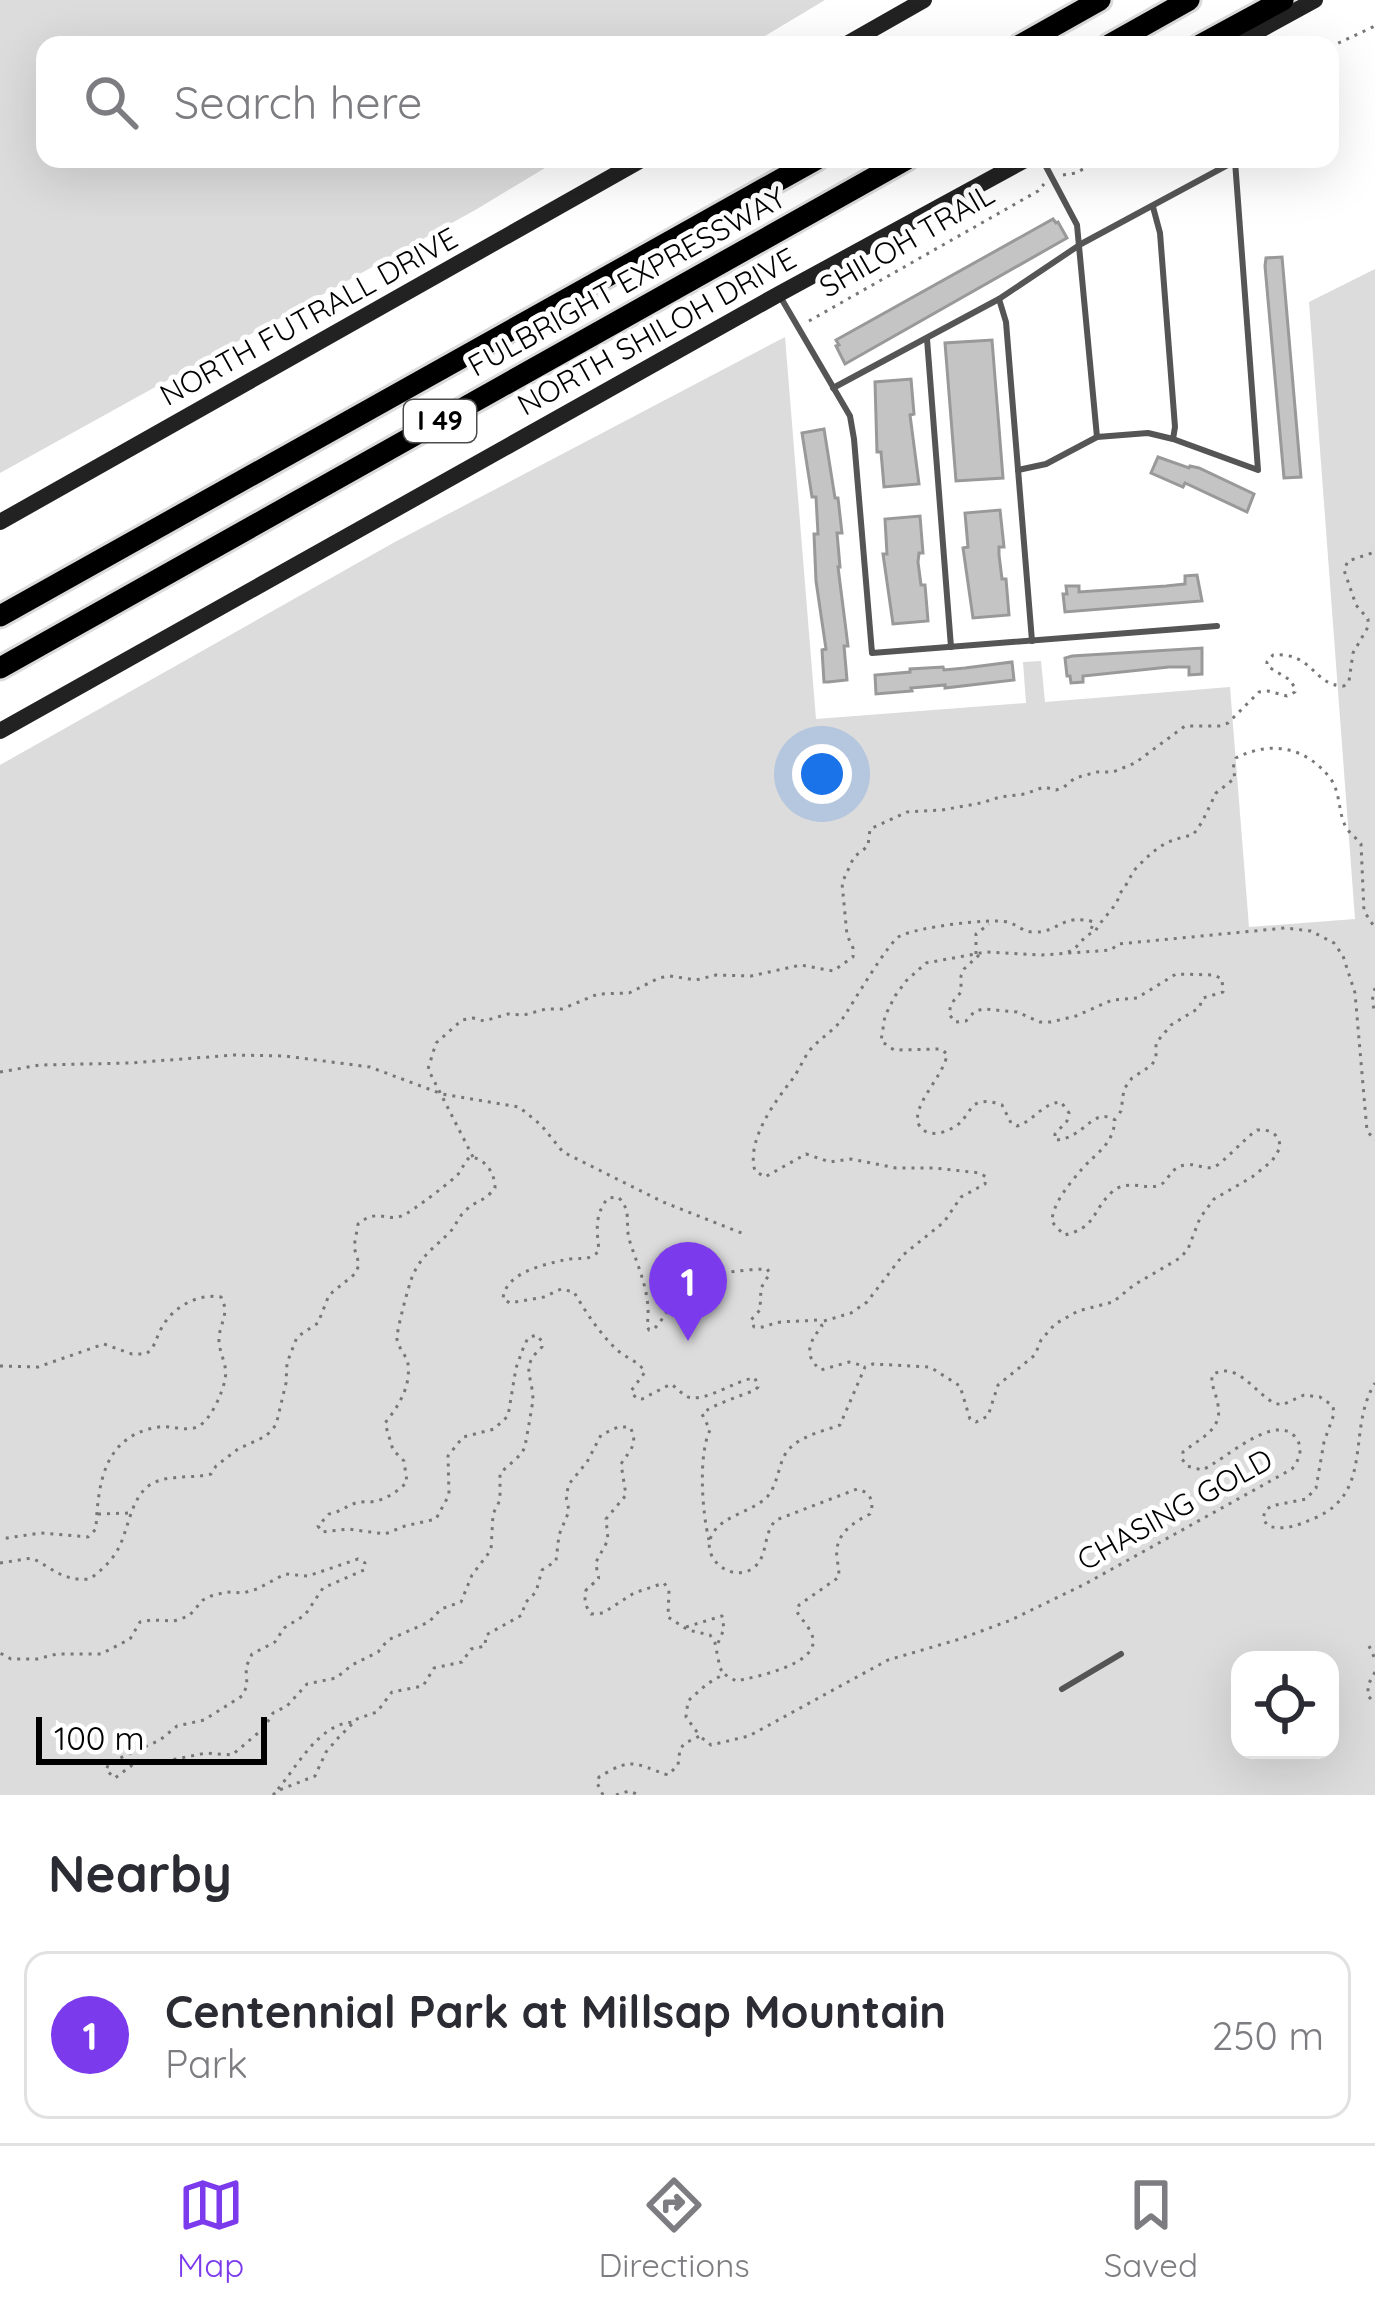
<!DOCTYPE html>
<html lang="en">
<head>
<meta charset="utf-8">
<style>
  :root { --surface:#fff; --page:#f2f2f3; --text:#2b2b33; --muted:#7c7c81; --line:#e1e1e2; --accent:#7c3aed }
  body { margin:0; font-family:Quicksand,sans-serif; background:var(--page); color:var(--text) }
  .controls { position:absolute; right:36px; bottom:36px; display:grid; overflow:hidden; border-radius:24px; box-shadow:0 12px 48px #0002 }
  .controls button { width:108px; height:108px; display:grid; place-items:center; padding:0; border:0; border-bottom:3px solid var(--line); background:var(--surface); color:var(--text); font:60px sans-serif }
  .scale { position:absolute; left:36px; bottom:30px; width:231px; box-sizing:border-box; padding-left:12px; border:6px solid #000; border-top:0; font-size:33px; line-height:42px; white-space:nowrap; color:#000; -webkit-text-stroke:9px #fff; paint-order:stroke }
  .you { position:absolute; left:822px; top:774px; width:42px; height:42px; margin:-30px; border:9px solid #fff; border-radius:50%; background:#1a73e8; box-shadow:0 0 0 18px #1a73e833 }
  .badge { display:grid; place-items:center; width:78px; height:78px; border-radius:50%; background:var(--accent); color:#fff; font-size:39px; font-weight:700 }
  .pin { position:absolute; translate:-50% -99px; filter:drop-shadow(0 3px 6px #0008) }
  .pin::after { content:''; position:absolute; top:63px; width:42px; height:36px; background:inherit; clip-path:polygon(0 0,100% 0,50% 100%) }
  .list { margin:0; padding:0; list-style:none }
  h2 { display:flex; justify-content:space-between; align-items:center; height:156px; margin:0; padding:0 48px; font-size:51px }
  h2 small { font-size:39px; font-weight:400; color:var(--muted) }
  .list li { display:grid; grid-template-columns:78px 1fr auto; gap:36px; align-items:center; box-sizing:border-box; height:168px; margin:0 24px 24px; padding:0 24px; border:3px solid var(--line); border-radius:24px }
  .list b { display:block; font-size:45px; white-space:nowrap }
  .list p { margin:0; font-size:39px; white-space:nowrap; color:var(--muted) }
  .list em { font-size:39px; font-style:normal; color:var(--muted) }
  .icon { flex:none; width:66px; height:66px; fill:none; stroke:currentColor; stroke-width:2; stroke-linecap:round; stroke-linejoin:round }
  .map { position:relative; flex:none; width:1375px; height:1795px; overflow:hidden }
  .search { position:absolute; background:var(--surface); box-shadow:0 12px 48px #0002; left:36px; right:36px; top:36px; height:132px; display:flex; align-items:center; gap:30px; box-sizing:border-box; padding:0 42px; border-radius:24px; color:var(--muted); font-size:45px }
  .sheet { height:348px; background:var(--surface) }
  nav { display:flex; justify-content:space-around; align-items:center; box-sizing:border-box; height:168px; border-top:3px solid var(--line); background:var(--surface); font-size:33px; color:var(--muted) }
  nav a { display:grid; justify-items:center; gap:6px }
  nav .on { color:var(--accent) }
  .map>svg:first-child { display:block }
</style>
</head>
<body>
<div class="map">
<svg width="1375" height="1795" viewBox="0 0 1375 1795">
  <rect width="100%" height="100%" fill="#fff"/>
  <!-- green -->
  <g fill="#dcdcdc" fill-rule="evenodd">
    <path d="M0,0H825L750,45H45V159H560L477,209L0,473Z"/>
    <path d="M1375,269V1795H0V765L393,543L785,337L816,719L1026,703L1023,662L1041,661L1045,702L1230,687L1249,927L1355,919L1309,302ZM1240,1660H1330V1750H1240Z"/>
  </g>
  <!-- building -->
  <g fill="#c4c4c4" stroke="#999" stroke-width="3">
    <path d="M1053,219L1056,223L1058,222L1067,238L845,364L836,346L839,345L836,340Z"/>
    <path d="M1282,257L1301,477L1284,478L1265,266L1266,258Z"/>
    <path d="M992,340L1003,478L956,481L945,343Z"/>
    <path d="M911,379L914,414L910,415L919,484L884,487L881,452H877L875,382Z"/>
    <path d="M824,429L835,498H838L842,533H837L840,567H838L848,646H844L847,680L828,682H824L822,650L826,649L816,581L814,534H818L816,497H812L802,433Z"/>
    <path d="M1158,457L1189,468L1190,466L1199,468L1254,494L1247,512L1185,483L1183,487L1151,473Z"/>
    <path d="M1000,510L1004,547H999V555L1002,579H1006L1009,615L973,618L963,548L968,547L965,513Z"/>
    <path d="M920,516L923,553H919L918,562L921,585H925L928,621L893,624L883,554H887L885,519Z"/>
    <path d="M1197,575L1202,601L1065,612L1063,594H1067L1066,586H1079V592L1166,586L1185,584V576Z"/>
    <path d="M1202,648V674L1189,675V667H1169L1083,676V682L1071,683L1070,676H1067L1065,658L1072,656Z"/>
    <path d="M1012,662L1014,680L945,688V685L911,688L912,691L876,694L875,675L910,672V669L943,667L944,670L965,668Z"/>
  </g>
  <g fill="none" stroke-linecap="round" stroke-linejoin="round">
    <!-- highway casing -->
    <g stroke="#dbdbdb" stroke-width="27">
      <g id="highway">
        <path d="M1020,45L1100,0"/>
        <path d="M1109,45L1189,0"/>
        <path d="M1200,45L1283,0"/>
        <path d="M0,616L817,159"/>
        <path d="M0,668L907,159"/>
      </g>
    </g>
    <!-- path -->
    <g stroke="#777" stroke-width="3" stroke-dasharray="3 6" stroke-linecap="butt">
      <path d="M1330,47L1375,26"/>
      <path d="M1063,175L1076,173L1101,159"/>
      <path d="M809,321L1038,191L1044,184"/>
      <path d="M1068,952C1080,948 1082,935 1095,932C1102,917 1117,908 1120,893C1128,885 1130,874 1138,866C1157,847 1166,840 1193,835L1202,822L1216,793L1235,778L1233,768L1236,758C1271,740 1306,747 1330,778C1340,791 1338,808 1344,823C1347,832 1355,836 1361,844L1364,911L1375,928"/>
      <path d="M976,954V934L989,924"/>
      <path d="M979,955L964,969L961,976V992L951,1004L949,1014L955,1022L966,1021L975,1011L984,1009L1017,1012L1040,1022H1051L1076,1016L1112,1000L1137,998L1176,974L1214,975L1222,979L1223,992L1203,998L1199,1008L1171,1025L1156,1043V1057L1152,1065L1132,1078L1124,1089L1121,1111L1116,1118"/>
      <path d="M1375,988L1372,1001L1375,1013"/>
      <path d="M0,1072L40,1065L130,1063L234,1055L285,1056L370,1067L442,1094L519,1107L541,1125L563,1152L663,1202L744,1234"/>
      <path d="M473,1157L428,1069L436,1043L462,1020L473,1018L484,1021L508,1014L524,1015L546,1009H562L598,994L629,993L659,978L670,976L696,980L716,975L751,976L801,965L833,971L853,957V948L847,935L842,883L854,857L868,846L870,829L907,812L942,810L981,803L1000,797L1025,794L1044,787L1056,790L1064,787L1075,778L1097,772H1113L1135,763L1185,726H1219L1228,723L1259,692L1268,691L1287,696L1295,692V688L1290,680L1267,666V662L1273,655C1314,652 1313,686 1344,686L1349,681L1353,653L1368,627V619L1356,605L1344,570L1348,561L1375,552"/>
      <path d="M824,1321L851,1313L867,1302L903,1255L944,1222L961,1197L985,1184L986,1177L980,1173L935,1168H896L851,1159L830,1162L806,1154L765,1177L755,1171C746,1141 774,1103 791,1081C799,1071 803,1059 810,1050C820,1038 834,1031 843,1018C853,1003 889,941 900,936C918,927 989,918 1008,922C1018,925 1023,932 1033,932C1060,933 1060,913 1094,922L1089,934"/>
      <path d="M0,1366L38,1367L104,1344L132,1354H146C156,1346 155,1340 161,1329C172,1307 198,1293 221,1297C231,1315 218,1324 219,1342C220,1355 228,1366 225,1379C223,1392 210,1422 197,1427C185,1432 171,1425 159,1427C104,1435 98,1483 96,1529L88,1537L41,1533L0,1539"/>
      <path d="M98,1514L130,1513"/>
      <path d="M709,1540C702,1512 698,1455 710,1430L702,1414C711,1405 741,1396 755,1390L758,1387L755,1378C737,1379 702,1405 686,1396C681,1393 677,1388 671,1384L642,1399L636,1398L631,1391L645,1372C639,1361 625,1358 615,1348C598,1331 585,1311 574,1292L561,1289L544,1297L510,1303L503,1299C505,1273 542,1265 564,1260C579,1256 587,1263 599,1251C597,1231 594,1215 608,1198L618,1197C633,1211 624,1224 630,1242C639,1270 652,1296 647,1326L649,1330L654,1329C663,1320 668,1308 677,1298C698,1273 736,1270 767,1269L770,1273L761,1288L760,1310L751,1320L754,1327C765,1329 770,1323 781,1322C793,1321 806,1321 818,1320L822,1326C810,1341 802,1355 821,1370L849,1362L864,1366"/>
      <path d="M0,1563L32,1558C54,1569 62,1581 90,1579C100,1571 110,1563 117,1551C129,1531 130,1495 153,1483C172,1474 192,1479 211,1474L216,1466L238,1449L266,1436L276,1425L286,1383L287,1363L297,1337L318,1323L329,1295L356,1273L359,1264L354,1247L358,1224C378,1207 387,1223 404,1215C411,1212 455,1179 459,1173C463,1167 465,1161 470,1157C485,1158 495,1173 495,1188C484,1202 477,1200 466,1210C458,1217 456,1226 449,1233C435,1247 421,1256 413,1275C409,1283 396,1333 397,1339C398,1348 407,1356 408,1364C411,1387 398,1407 385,1423L393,1450L404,1461L407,1482C397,1492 384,1501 370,1502C366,1503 362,1501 359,1502C347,1505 341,1512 329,1514L318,1526L322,1532L348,1529L385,1534L405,1526L436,1519L449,1495L448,1456L463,1437L494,1429L508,1416L516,1368L524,1346L528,1338L536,1335L542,1341V1347C520,1367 532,1374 533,1399C533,1402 526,1441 525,1446C522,1457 508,1464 500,1474V1500L493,1514L491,1550L472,1575L461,1602L441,1609L429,1622L388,1640L378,1652L352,1665L336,1678L307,1684L287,1706L273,1713L264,1728L232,1755L206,1753L156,1763H135L115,1778L106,1770L109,1763L160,1740L177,1726L204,1720L242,1696L247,1686L246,1667L252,1654L275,1642L284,1628L305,1615L323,1588L364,1570L365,1563L358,1559L308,1576L285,1574L257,1589L243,1593L226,1592L211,1596L203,1600L189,1616L174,1621L151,1620L140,1622L130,1639L101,1654H57L37,1659H11L0,1653"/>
      <path d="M686,1627L722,1616L724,1629L718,1643"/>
      <path d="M1369,1646L1375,1659"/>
      <path d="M1375,1672L1368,1685V1696L1375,1703"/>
      <path d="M702,1738L711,1745L749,1736L888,1660L960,1639L1011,1620L1085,1584L1292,1469C1298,1461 1303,1452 1298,1441C1279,1407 1224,1461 1202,1470L1187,1466L1182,1459L1183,1452C1200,1438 1223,1430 1218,1405C1216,1392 1211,1387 1212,1375C1236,1360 1253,1391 1274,1403L1282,1405L1304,1395L1320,1397L1333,1406L1334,1414L1324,1442L1316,1488L1306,1499L1271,1506L1265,1511L1263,1519L1268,1526C1286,1531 1298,1525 1315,1518C1375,1492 1346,1430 1375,1383"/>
      <path d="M278,1789C298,1765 319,1724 353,1722"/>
      <path d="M273,1795L277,1791L315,1776L326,1752L339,1737L357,1719L377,1712L392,1692L423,1686L434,1668L462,1662L471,1649L485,1646L486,1635L522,1615L525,1603L536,1592L542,1570L556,1561L559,1535L569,1511L566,1496L569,1484L587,1462L601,1435L618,1427H630C639,1444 630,1450 621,1464L626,1495L606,1519L608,1540L596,1562C598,1586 604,1573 586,1590C584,1600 585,1606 591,1614L603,1613L634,1593L664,1583L669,1590L668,1617L688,1630L710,1635L715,1643L720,1668L724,1674"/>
      <path d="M603,1795L597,1783L599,1777C634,1756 634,1764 668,1775L678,1765L680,1749L685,1743L700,1736L686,1717L688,1701L707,1684L724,1674L736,1681C755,1677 817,1665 813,1639C812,1630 802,1620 797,1612L799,1605L839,1577C839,1571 838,1565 837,1558C834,1535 852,1523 870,1514C875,1501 870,1492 857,1489L776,1520C762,1534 769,1557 753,1568C732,1584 698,1557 713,1533C724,1515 752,1512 767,1497C775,1488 777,1476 781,1464C788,1438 818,1433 840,1425L865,1367L873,1364L930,1367L960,1386L970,1419L976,1422L988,1416L998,1385L1035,1355L1041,1340L1055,1324L1078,1311L1113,1302L1134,1285L1180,1258L1188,1249L1200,1218L1214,1199L1252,1177L1272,1161L1280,1148C1280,1134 1270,1129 1257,1130C1246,1137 1222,1164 1214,1167C1204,1170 1197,1163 1186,1165C1168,1167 1170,1183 1157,1186C1143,1189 1126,1179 1112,1192C1092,1210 1097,1228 1064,1235L1052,1222C1052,1204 1070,1183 1082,1169C1097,1152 1113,1145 1115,1120C1092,1106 1085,1139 1055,1140V1134L1067,1121L1069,1113L1061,1102C1042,1103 1034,1121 1017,1126L1011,1123L1002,1105C993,1102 984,1099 974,1105C970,1109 966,1116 962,1121C952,1131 928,1141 919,1125C910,1106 945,1075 947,1054L941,1049L894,1050L881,1041L885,1016L895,996L906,981L926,963L986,952L1042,955L1111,950L1118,944L1285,928L1311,931L1334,943L1343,956L1355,993L1367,1131L1375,1140"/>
      <path d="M616,1795L629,1791L639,1795"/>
    </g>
    <!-- lane -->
    <g stroke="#555" stroke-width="6">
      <path d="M1042,159L1077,225L1097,437"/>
      <path d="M1153,207L1160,233L1175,427L1173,439"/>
      <path d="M781,298L850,416L854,439L872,653L1217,626"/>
      <path d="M999,299L1006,322L1032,641"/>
      <path d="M927,339L951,647"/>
      <path d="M833,388L999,299L1081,244L1235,161L1258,470L1173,439L1148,433L1097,437L1046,464L1018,470"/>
      <path d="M1062,1689L1121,1654"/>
    </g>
    <!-- secondary -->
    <g stroke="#222" stroke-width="16">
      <path d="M845,45L924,0"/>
      <path d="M1233,45L1315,0"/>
      <path d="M0,522L643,159"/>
      <path d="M0,731L779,294L1027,159"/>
    </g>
    <!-- highway -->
    <use href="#highway" stroke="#000" stroke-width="21"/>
  </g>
  <g text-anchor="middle" stroke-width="10" stroke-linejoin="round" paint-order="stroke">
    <!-- shield labels -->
    <rect fill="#fff" stroke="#4c4c4c" stroke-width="3" x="404" y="400" width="72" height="42" rx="9"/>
    <g font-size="27" font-weight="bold" fill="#000">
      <text x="440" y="430">I 49</text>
    </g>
    <!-- street labels -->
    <g font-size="30" fill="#000" stroke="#fff">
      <text transform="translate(907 241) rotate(-30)" y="10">SHILOH TRAIL</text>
      <text transform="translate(627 282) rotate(-29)" y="10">FULBRIGHT EXPRESSWAY</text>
      <text transform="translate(309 317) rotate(-29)" y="10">NORTH FUTRALL DRIVE</text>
      <text transform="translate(657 332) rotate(-29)" y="10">NORTH SHILOH DRIVE</text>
      <text transform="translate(1175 1510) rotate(-29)" y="10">CHASING GOLD</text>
    </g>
  </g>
</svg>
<div class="controls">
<button><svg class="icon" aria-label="locate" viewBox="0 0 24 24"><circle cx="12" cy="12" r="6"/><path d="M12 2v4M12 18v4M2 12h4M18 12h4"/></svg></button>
</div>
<div class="scale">100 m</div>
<div class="you"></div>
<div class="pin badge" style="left:688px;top:1341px">1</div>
<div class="search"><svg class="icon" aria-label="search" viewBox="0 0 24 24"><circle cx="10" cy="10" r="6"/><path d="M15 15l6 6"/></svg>Search here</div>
</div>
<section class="sheet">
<h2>Nearby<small></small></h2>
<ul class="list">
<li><span class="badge">1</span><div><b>Centennial Park at Millsap Mountain</b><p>Park</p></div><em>250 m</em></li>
</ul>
</section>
<nav>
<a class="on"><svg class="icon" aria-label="map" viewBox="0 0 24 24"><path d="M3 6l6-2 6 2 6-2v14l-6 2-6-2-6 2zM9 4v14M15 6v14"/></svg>Map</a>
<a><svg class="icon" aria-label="directions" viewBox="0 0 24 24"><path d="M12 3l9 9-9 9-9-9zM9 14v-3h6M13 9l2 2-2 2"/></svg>Directions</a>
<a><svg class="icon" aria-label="saved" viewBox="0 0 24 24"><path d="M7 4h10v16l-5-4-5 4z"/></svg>Saved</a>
</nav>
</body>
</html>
